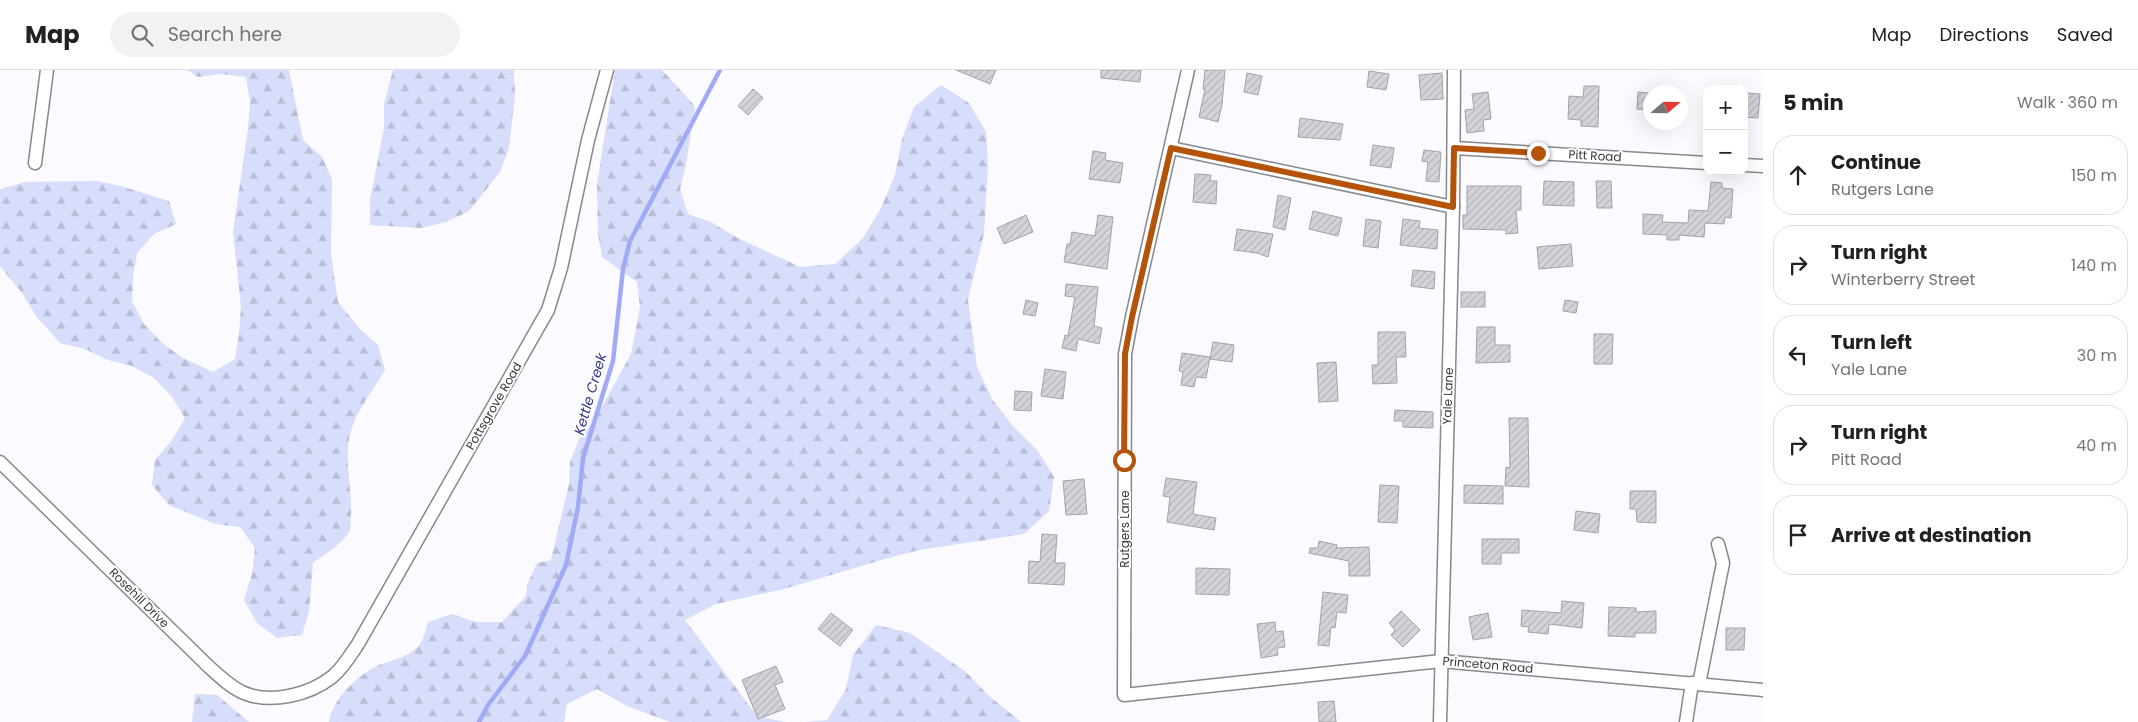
<!DOCTYPE html>
<html lang="en">
<head>
<meta charset="utf-8">
<style>
  :root { --surface:#fff; --page:#f2f2f2; --text:#202124; --muted:#757577; --line:#e0e0e0 }
  body { margin:0; font-family:Poppins,sans-serif; background:var(--page); color:var(--text) }
  .controls { position:absolute; right:15px; top:15px; display:grid; overflow:hidden; border-radius:10px; box-shadow:0 5px 20px #0002 }
  .controls button { width:45px; height:45px; display:grid; place-items:center; padding:0; border:0; border-bottom:1px solid var(--line); background:var(--surface); color:var(--text); font:25px sans-serif }
  .compass { position:absolute; left:1643px; top:15px; width:45px; height:45px; border-radius:50%; background:var(--surface); box-shadow:0 5px 20px #0002; rotate:70deg }
  .stop { position:absolute; width:15px; height:15px; margin:-11px; border:4px solid #b45309; border-radius:50%; background:#fff }
  .stop.end { background:#b45309; border-color:#fff; box-shadow:0 1px 5px #0008 }
  .list { margin:0; padding:0; list-style:none }
  h2 { display:flex; justify-content:space-between; align-items:center; height:65px; margin:0; padding:0 20px; font-size:21px }
  h2 small { font-size:16px; font-weight:400; color:var(--muted) }
  .list li { display:grid; grid-template-columns:32px 1fr auto; gap:15px; align-items:center; box-sizing:border-box; height:80px; margin:0 10px 10px; padding:0 10px; border:1px solid var(--line); border-radius:20px }
  .list b { display:block; font-size:19px; white-space:nowrap }
  .list p { margin:0; font-size:16px; white-space:nowrap; color:var(--muted) }
  .list em { font-size:16px; font-style:normal; color:var(--muted) }
  .icon { flex:none; width:28px; height:28px; fill:none; stroke:currentColor; stroke-width:2; stroke-linecap:round; stroke-linejoin:round }
  .map { position:relative; flex:none; width:1763px; height:652px; overflow:hidden }
  header { display:flex; align-items:center; gap:30px; box-sizing:border-box; height:70px; padding:0 25px; background:var(--surface); border-bottom:1px solid var(--line) }
  header strong { font-size:24px }
  nav { display:flex; gap:28px; margin-inline-start:auto; font-size:18px }
  .search { width:350px; height:45px; background:var(--page); display:flex; align-items:center; gap:12px; box-sizing:border-box; padding:0 18px; border-radius:28px; color:var(--muted); font-size:19px }
  main { display:flex }
  aside { flex:1; background:var(--surface) }
  .map>svg:first-child { display:block }
</style>
</head>
<body>
<header>
<strong>Map</strong>
<div class="search"><svg class="icon" aria-label="search" viewBox="0 0 24 24"><circle cx="10" cy="10" r="6"/><path d="M15 15l6 6"/></svg>Search here</div>
<nav><a>Map</a><a>Directions</a><a>Saved</a></nav>
</header>
<main>
<div class="map">
<svg width="1763" height="652" viewBox="0 0 1763 652">
  <defs>
    <pattern id="forest-firs" width="22" height="20" patternUnits="userSpaceOnUse" patternTransform="scale(1.25)"><rect width="22" height="20" fill="#d7ddfb"/><path d="M5 1l3.5 6h-7zM16 11l3.5 6h-7z" fill="#b9bed8"/></pattern>
    <pattern id="building-hatch" width="6" height="6" patternUnits="userSpaceOnUse" patternTransform="scale(1.25)"><rect width="6" height="6" fill="#d2d4da"/><path d="M-1 1l2-2M0 6l6-6M5 7l2-2" fill="none" stroke="#b5b7bc"/></pattern>
  </defs>
  <rect width="100%" height="100%" fill="#fafaff"/>
  <!-- forest -->
  <g fill="url(#forest-firs)">
    <path d="M187,0H289L303,70L322,87L332,109L331,184L338,232L360,259L378,275L385,300C373,321 356,340 350,364C344,391 352,417 351,444C350,449 351,456 350,460C345,472 324,485 313,493L309,542L302,565L277,568L257,553L244,530L252,504L255,478L240,457L215,454L169,435L152,415L155,390L172,370L185,348L172,327L154,308L132,296L108,290L85,279L60,273L36,246L22,223L0,196V119L25,112L97,111L121,116L169,131L176,154L154,164L137,183L133,207L132,231L144,254L160,271L181,287L213,302L235,289L239,264L241,237L233,162L248,59L250,32L246,7L222,4L198,7Z"/>
    <path d="M393,0H514L515,25L509,78L500,102L469,141L446,152L422,158L370,155V130L384,58V34Z"/>
    <path d="M615,0H662L695,36L686,95L680,119L688,144L711,152L736,167L800,197L835,194L863,168L881,138L895,105L902,69L914,37L941,15L969,33L986,62L988,95L984,164L968,229L977,297L992,329L1012,355L1037,380L1054,407L1049,441L1024,464L919,480L885,489L784,519L716,534L685,550L757,646L785,652H670L627,636L597,619L567,634L564,652H329C332,630 356,607 375,597C389,590 410,588 420,574C424,568 426,559 428,552L452,544L476,552H502L526,526L527,515L537,493L551,490L569,414L570,392L579,369L594,351L631,284L640,237L637,212L602,187L598,164L597,114Z"/>
    <path d="M876,555L910,563L966,602L988,625L1021,652H806L827,650L846,619L853,585Z"/>
    <path d="M195,624L217,625L249,652H192Z"/>
  </g>
  <g fill="none" stroke-linecap="round" stroke-linejoin="round">
    <!-- stream -->
    <path stroke="#a0aaf7" stroke-width="4.5" d="M479,652L488,635L525,586L566,495L578,437L583,388L613,291L623,199L630,171L720,0"/>
  </g>
  <!-- building -->
  <g fill="url(#building-hatch)" stroke="#a2a3a9">
    <path d="M956,0H996L990,14Z"/>
    <path d="M1101,0H1141L1140,12L1101,8Z"/>
    <path d="M1205,0H1225L1222,35L1218,52L1199,47L1205,19H1203Z"/>
    <path d="M1369,1L1389,4L1386,20L1367,17Z"/>
    <path d="M1247,3L1262,6L1258,25L1244,22Z"/>
    <path d="M1442,3L1443,29L1421,30L1419,5Z"/>
    <path d="M1584,16H1599L1598,57L1581,56V50L1568,49L1569,26L1583,27Z"/>
    <path d="M753,19L763,28L748,45L738,36Z"/>
    <path d="M1488,22L1491,49L1483,50L1484,61L1467,63L1465,40L1474,39L1472,24Z"/>
    <path d="M1638,22L1650,23V40L1637,39Z"/>
    <path d="M1745,23L1760,24L1758,48L1744,47Z"/>
    <path d="M1300,48L1343,54L1340,70L1298,67Z"/>
    <path d="M1373,75L1394,78L1391,98L1370,95Z"/>
    <path d="M1424,80L1441,82L1439,112L1426,111L1428,92L1422,91Z"/>
    <path d="M1093,81L1106,83L1105,90L1123,93L1120,113L1089,109Z"/>
    <path d="M1195,104L1211,105L1210,111H1217L1216,134L1193,132Z"/>
    <path d="M1544,111L1574,112V136L1543,135Z"/>
    <path d="M1596,111H1611L1612,138H1597Z"/>
    <path d="M1711,112L1722,113V118L1733,119L1731,148L1725,147L1724,154L1705,153L1704,167L1679,165V170H1667V165L1643,164V144L1663,145L1662,152L1688,153L1689,140L1708,141Z"/>
    <path d="M1467,116H1521V140H1516L1518,163L1506,164V160L1463,159V145H1467Z"/>
    <path d="M1278,125L1291,128L1285,160L1273,157Z"/>
    <path d="M1313,141L1342,148L1338,166L1309,159Z"/>
    <path d="M1026,145L1033,162L1004,174L997,158Z"/>
    <path d="M1098,145L1113,147L1107,199L1064,192L1067,174H1070L1072,162L1095,166Z"/>
    <path d="M1366,149L1381,151L1378,178L1363,176Z"/>
    <path d="M1403,149L1420,151L1419,158L1438,160L1437,179L1400,175Z"/>
    <path d="M1237,159L1273,164L1268,187L1257,183L1234,180Z"/>
    <path d="M1571,174L1573,196L1539,199L1537,177Z"/>
    <path d="M1413,200L1435,202L1434,219L1411,216Z"/>
    <path d="M1066,214L1098,217L1094,256L1102,258L1099,274L1078,269L1076,281L1062,278L1065,265L1068,266L1075,227L1065,226Z"/>
    <rect x="1461" y="222" width="24" height="15"/>
    <path d="M1026,230L1038,233L1035,246L1023,244Z"/>
    <path d="M1565,230L1578,232L1576,243L1563,241Z"/>
    <path d="M1477,257H1495V275H1510V292L1476,293Z"/>
    <path d="M1378,262H1405L1406,287H1396L1397,313L1373,314L1372,295H1378Z"/>
    <path d="M1594,264H1613L1612,294H1594Z"/>
    <path d="M1213,272L1234,275L1232,292L1210,289Z"/>
    <path d="M1182,283L1210,287L1206,308L1196,307L1194,317L1181,315L1183,302L1179,301Z"/>
    <path d="M1336,292L1338,331L1319,332L1317,293Z"/>
    <path d="M1045,299L1066,302L1063,329L1041,326Z"/>
    <path d="M1015,321L1032,322L1031,341L1014,340Z"/>
    <path d="M1395,340L1433,342V358L1403,357V351H1394Z"/>
    <path d="M1509,348H1528L1529,417L1505,416L1506,397L1510,398Z"/>
    <path d="M1166,408L1197,412L1193,444L1216,448L1214,460L1167,452L1170,427L1163,426Z"/>
    <path d="M1084,409L1087,444L1066,445L1063,411Z"/>
    <path d="M1380,415L1399,416L1397,453L1378,452Z"/>
    <path d="M1464,415L1503,416V434L1464,433Z"/>
    <path d="M1630,421H1656V453L1637,452L1636,439H1630Z"/>
    <path d="M1576,441L1600,444L1598,463L1574,460Z"/>
    <path d="M1042,464L1057,465L1055,493H1065L1064,515L1028,513L1029,491L1040,492Z"/>
    <path d="M1482,469H1519V483H1501V494H1482Z"/>
    <path d="M1319,471L1337,475L1336,478L1369,477L1370,506H1349V491L1309,483L1310,478H1318Z"/>
    <path d="M1196,498L1230,499L1229,525L1196,524Z"/>
    <path d="M1323,522L1348,525L1346,543L1337,542L1335,558L1331,557L1329,576L1318,575Z"/>
    <path d="M1562,531L1584,533L1582,558L1549,554L1548,564L1528,562L1529,557L1521,556L1522,540L1561,543Z"/>
    <path d="M1609,537L1636,538V542L1656,541V563H1635V567L1608,566Z"/>
    <path d="M1401,541L1420,560L1403,577L1391,565L1395,560L1389,553Z"/>
    <path d="M831,543L853,560L840,576L818,559Z"/>
    <path d="M1488,543L1492,567L1473,570L1469,547Z"/>
    <path d="M1275,552L1276,562L1283,561L1285,577L1277,578L1278,585L1261,588L1257,554Z"/>
    <path d="M1726,558H1745L1744,580H1726Z"/>
    <path d="M776,596L783,612L775,615L785,639L758,649L742,610Z"/>
    <path d="M1334,631L1336,652H1319L1318,632Z"/>
  </g>
  <g fill="none" stroke-linecap="round" stroke-linejoin="round">
    <!-- street casing -->
    <g stroke="#87888e" stroke-width="15">
      <g id="street">
        <path d="M1188,0L1132,247L1125,284L1124,625L1441,591L1763,620"/>
        <path d="M1171,78L1453,137"/>
        <path d="M1454,78L1707,93"/>
        <path d="M35,93L47,0"/>
        <path d="M1744,95L1763,96"/>
        <path d="M0,392L207,595C218,605 230,617 244,623C271,634 309,625 332,607C343,598 350,586 358,574L548,240L561,198L588,70L607,0"/>
        <path d="M1699,614L1723,493L1718,474"/>
        <path d="M1440,652L1453,137L1454,0"/>
        <path d="M1686,652L1692,613"/>
      </g>
    </g>
    <!-- street -->
    <use href="#street" stroke="#fff" stroke-width="12"/>
  </g>
  <g fill="none" stroke-linecap="round" stroke-linejoin="round">
    <!-- route -->
    <path stroke="#b45309" stroke-width="6" d="M1124,390L1125,284L1132,247L1171,78L1453,137L1454,78L1538,83"/>
  </g>
  <g text-anchor="middle" stroke-width="4" stroke-linejoin="round" paint-order="stroke">
    <!-- street labels -->
    <g font-size="12" fill="#38383b" stroke="#fff">
      <text transform="translate(1595 86) rotate(3)" y="4">Pitt Road</text>
      <text transform="translate(1448 326) rotate(-88)" y="4">Yale Lane</text>
      <text transform="translate(494 336) rotate(-60)" y="4">Pottsgrove Road</text>
      <text transform="translate(1125 459) rotate(-90)" y="4">Rutgers Lane</text>
      <text transform="translate(139 528) rotate(45)" y="4">Rosehill Drive</text>
      <text transform="translate(1488 595) rotate(5)" y="4">Princeton Road</text>
    </g>
    <!-- water labels -->
    <g font-size="14" font-style="italic" fill="#36368c" stroke="#fff">
      <text transform="translate(590 324) rotate(-74)" y="5">Kettle Creek</text>
    </g>
  </g>
</svg>
<div class="controls">
<button>+</button>
<button>−</button>
</div>
<svg class="compass" viewBox="-18 -18 36 36"><path d="M0-13l5 13h-10z" fill="#e53935"/><path d="M0 13l5-13h-10z" fill="#757577"/></svg>
<div class="stop" style="left:1124px;top:390px"></div>
<div class="stop end" style="left:1538px;top:83px"></div>
</div>
<aside>
<h2>5 min<small>Walk · 360 m</small></h2>
<ul class="list">
<li><svg class="icon" aria-label="ahead" viewBox="0 0 24 24"><path d="M12 20V5M6 11l6-6 6 6"/></svg><div><b>Continue</b><p>Rutgers Lane</p></div><em>150 m</em></li>
<li><svg class="icon" aria-label="right" viewBox="0 0 24 24"><path d="M7 20v-9h11M14 6l5 5-5 5"/></svg><div><b>Turn right</b><p>Winterberry Street</p></div><em>140 m</em></li>
<li><svg class="icon" aria-label="left" viewBox="0 0 24 24"><path d="M17 20v-9H6M10 6l-5 5 5 5"/></svg><div><b>Turn left</b><p>Yale Lane</p></div><em>30 m</em></li>
<li><svg class="icon" aria-label="right" viewBox="0 0 24 24"><path d="M7 20v-9h11M14 6l5 5-5 5"/></svg><div><b>Turn right</b><p>Pitt Road</p></div><em>40 m</em></li>
<li><svg class="icon" aria-label="arrive" viewBox="0 0 24 24"><path d="M6 21V4h12l-3 4 3 4H6"/></svg><div><b>Arrive at destination</b></div></li>
</ul>
</aside>
</main>
</body>
</html>
